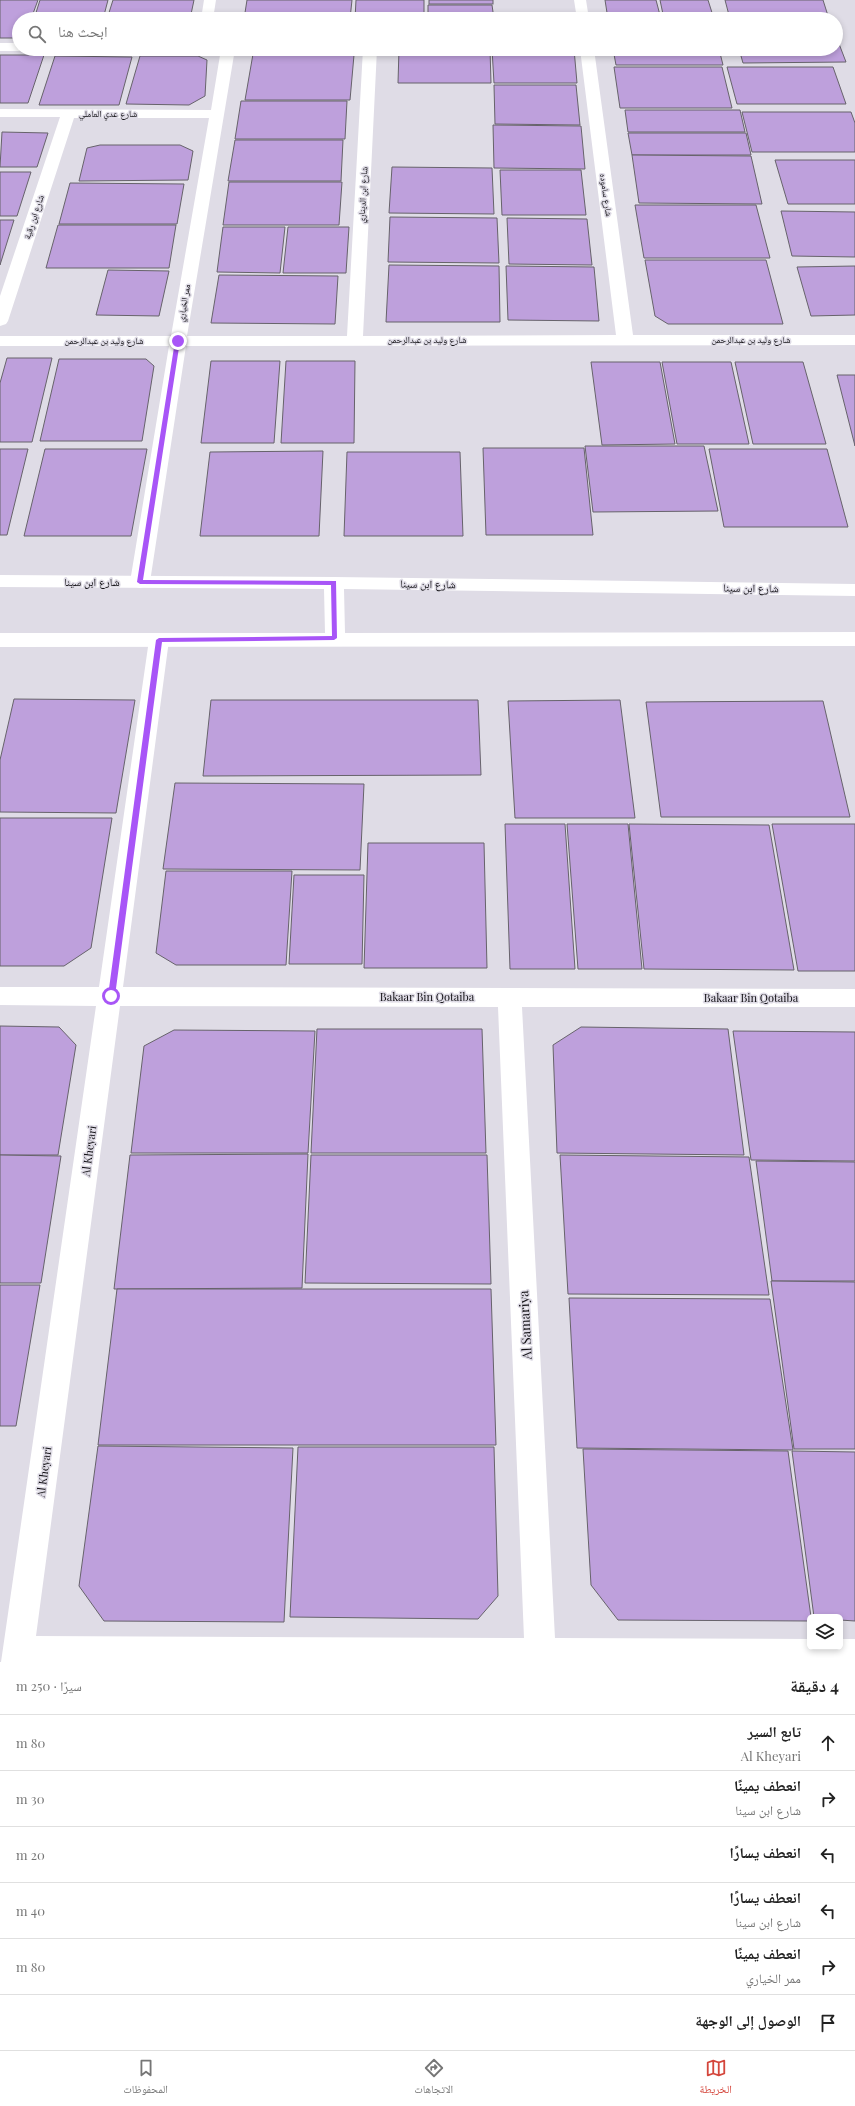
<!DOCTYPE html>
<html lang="ar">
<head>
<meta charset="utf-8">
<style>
  :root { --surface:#fff; --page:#f6f6f6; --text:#222; --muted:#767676; --line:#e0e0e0; --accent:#d4463c }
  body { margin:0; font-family:"Playfair Display","Noto Naskh Arabic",serif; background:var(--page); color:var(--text); direction:rtl }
  .controls { position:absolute; right:12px; bottom:12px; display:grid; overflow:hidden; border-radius:6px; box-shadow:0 2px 6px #0003 }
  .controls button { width:36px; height:36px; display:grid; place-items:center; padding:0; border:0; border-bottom:1px solid var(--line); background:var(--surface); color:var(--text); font:20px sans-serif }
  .stop { position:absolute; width:12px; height:12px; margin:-9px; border:3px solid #a855f7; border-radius:50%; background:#fff }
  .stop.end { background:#a855f7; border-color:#fff; box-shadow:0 1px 4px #0008 }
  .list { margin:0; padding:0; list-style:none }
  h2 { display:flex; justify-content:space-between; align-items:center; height:52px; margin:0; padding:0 16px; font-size:17px }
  h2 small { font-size:13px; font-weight:400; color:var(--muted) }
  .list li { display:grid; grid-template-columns:26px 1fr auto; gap:12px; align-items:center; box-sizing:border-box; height:56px; padding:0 16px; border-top:1px solid var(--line) }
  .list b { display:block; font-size:15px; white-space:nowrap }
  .list p { margin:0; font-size:13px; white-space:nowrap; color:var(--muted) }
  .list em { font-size:13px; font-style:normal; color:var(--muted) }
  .icon { flex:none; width:22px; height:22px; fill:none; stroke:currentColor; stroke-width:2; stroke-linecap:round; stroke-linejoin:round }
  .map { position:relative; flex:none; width:855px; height:1662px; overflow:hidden; direction:ltr }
  .search { position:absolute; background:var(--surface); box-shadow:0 2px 6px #0003; left:12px; right:12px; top:12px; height:44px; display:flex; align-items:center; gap:10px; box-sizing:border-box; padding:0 14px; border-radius:22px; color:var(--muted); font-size:15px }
  .sheet { height:388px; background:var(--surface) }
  nav { display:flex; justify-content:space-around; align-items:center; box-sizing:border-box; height:56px; border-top:1px solid var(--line); background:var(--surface); font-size:11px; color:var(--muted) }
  nav a { display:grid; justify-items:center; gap:2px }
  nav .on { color:var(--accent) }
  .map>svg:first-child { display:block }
</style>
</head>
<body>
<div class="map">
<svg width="855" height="1662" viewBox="0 0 855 1662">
  <rect width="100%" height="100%" fill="#dfdce6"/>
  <!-- building -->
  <g fill="#bea0dc" stroke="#67636b">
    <path d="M0,0H38L31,19H19V38H0Z"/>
    <path d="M40,0H108L103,19H34Z"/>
    <path d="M113,0H194L190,19H107Z"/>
    <path d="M247,0H352L350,19H244Z"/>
    <path d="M356,0H424V19H355Z"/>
    <rect x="429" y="0" width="64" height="4"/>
    <path d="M605,0H656L661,19H608Z"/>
    <path d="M660,0H708L714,19H664Z"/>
    <path d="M725,0H823L829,19H730Z"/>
    <path d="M428,5H492L494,19H428Z"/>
    <path d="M836,36L846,62L743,63L739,49H836Z"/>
    <path d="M399,49H490L491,83H398Z"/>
    <path d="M492,49H574L577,83H494Z"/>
    <path d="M613,49H719L723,65H616Z"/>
    <path d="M253,54L354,55L350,100H245Z"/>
    <path d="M0,55H44L28,103H0Z"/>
    <path d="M55,56L132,57L119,105H39Z"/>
    <path d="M140,56H198L207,60L205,96L189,105L126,104Z"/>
    <path d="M614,67H722L732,108H620Z"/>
    <path d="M727,67H833L846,104H737Z"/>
    <path d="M494,85H576L580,125L495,124Z"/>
    <path d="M241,101H347L345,139H235Z"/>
    <path d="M625,110H740L745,132H628Z"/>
    <path d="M742,112H851L855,123V152H752Z"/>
    <path d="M493,125L581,126L585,169L494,168Z"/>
    <path d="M2,132L48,133L37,167H0Z"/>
    <path d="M628,133H746L751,155H632Z"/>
    <path d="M235,140H343L341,181H228Z"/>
    <path d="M100,145H180L193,151L188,180L79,181L87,148Z"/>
    <path d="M632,155L751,156L762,204L639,203Z"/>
    <path d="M775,160H855V204H788Z"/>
    <path d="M392,167L492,168L494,214L389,213Z"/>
    <path d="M500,170H581L586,215H502Z"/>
    <path d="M0,172H31L17,216H0Z"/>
    <path d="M229,182H342L339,225H223Z"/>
    <path d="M70,183L184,184L177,224H59Z"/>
    <path d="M635,205H756L770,258H644Z"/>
    <path d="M781,211L855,212V257L792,256Z"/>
    <path d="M390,217L497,218L499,263L388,262Z"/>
    <path d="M507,218L587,219L592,265L509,264Z"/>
    <path d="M0,220H14L0,265Z"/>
    <path d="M58,225H176L169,268H46Z"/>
    <path d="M223,227H285L280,273L217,272Z"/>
    <path d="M288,227H349L346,273H283Z"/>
    <path d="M645,260H766L783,324H668L655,316Z"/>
    <path d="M389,265L499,266L500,322H386Z"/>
    <path d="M506,266L594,267L599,321L508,320Z"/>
    <path d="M855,266V315L811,316L797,267Z"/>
    <path d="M108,270L169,271L159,316L96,315Z"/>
    <path d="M219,275L338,276L335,324L211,323Z"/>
    <path d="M7,358H52L32,442H0V383Z"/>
    <path d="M59,359H146L154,366L142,441H40Z"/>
    <path d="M211,361H280L274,443H201Z"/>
    <path d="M286,361H355L354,443H281Z"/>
    <path d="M591,362H660L675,444L602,445Z"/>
    <path d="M662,362H731L749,444H677Z"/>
    <path d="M735,362H803L826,444H753Z"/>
    <path d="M837,375H855V446Z"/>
    <path d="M585,446H704L718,511L593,512Z"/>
    <path d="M483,448H584L593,535H486Z"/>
    <path d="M0,449H28L7,535H0Z"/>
    <path d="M45,449H147L131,536H24Z"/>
    <path d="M709,449H827L848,527H724Z"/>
    <path d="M323,451L319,536H200L210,452Z"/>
    <path d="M347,452H460L463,536H344Z"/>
    <path d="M14,699L135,700L116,813L0,812V760Z"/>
    <path d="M211,700H478L481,775L203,776Z"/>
    <path d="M620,700L635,818H515L508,701Z"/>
    <path d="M823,701L850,817H661L646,702Z"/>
    <path d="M175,783L364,784L360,870L163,869Z"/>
    <path d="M0,818H112L91,948L64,966H0Z"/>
    <path d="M505,824H565L575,969H510Z"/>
    <path d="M567,824H628L642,969H578Z"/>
    <path d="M629,824L769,825L794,970L644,969Z"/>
    <path d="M772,824H855V971H798Z"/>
    <path d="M368,843H484L487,968H364Z"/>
    <path d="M166,871H292L286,965H176L156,953Z"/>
    <path d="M294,875H364L362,964H289Z"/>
    <path d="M0,1026L59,1027L76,1045L58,1155H0Z"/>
    <path d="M581,1027L728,1029L744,1155L557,1153L553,1045Z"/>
    <path d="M317,1029H482L486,1153H311Z"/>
    <path d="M174,1030L315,1031L308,1153H131L144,1046Z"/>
    <path d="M733,1031L855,1032V1161L751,1160Z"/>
    <path d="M308,1154L302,1288L114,1289L130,1155Z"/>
    <path d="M0,1155L61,1156L41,1283H0Z"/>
    <path d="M311,1155H487L491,1284L305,1283Z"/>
    <path d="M560,1155L749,1157L769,1295L568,1294Z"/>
    <path d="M756,1161L855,1162V1281H772Z"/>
    <path d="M771,1281L855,1282V1449H794Z"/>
    <path d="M0,1285H40L16,1426H0Z"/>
    <path d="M117,1289H491L496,1445H98Z"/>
    <path d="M569,1298L770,1299L793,1450L577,1448Z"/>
    <path d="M98,1446L293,1448L284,1622L104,1621L79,1586Z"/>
    <path d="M298,1447H494L498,1596L478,1619L290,1617Z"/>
    <path d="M583,1449L788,1451L811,1617L810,1621L618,1620L591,1585Z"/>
    <path d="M792,1451L855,1452V1621L840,1620V1617H814Z"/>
  </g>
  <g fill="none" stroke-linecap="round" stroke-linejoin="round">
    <!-- minor -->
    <g fill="#fff" fill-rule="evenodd">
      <path d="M204,0H216L213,19H201Z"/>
      <path d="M574,0H586L589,19H577Z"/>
      <path d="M0,43H19V49H24L19,51H0Z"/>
      <path d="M221,49H235L187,336H347L363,49H377L363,336L616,335L580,49H594L633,335H855V345L186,346L150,582L147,586L140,588L133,586L130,582L169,346H0V336H171L209,118H74L8,321L6,324L0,326V296L60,117H0V109L211,110Z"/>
      <path d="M159,633L166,635L169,640L123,987L855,989V1007H522L555,1638L810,1639V1647H840V1639H855V1662H1L96,1006L0,1005V987H99L149,640L152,635ZM120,1006L498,1007L524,1638L36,1636Z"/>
    </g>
    <!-- tertiary -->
    <path fill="#fff" fill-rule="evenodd" d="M0,575L334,577L855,584V596L344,589L345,633L855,632V646L0,647V633H325L324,589L0,587Z"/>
  </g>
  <!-- route -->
  <path fill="#a855f7" d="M178,339L180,341L143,580L336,581L337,638L334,640L162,642L115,996L111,999L108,996L156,640L159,638L332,636L331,585L140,584L137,582L175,341Z"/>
  <g text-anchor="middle" stroke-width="3" stroke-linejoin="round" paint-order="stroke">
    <!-- far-street labels -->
    <g font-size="9" fill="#121115" stroke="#dfdce6">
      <text x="108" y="117">شارع عدي العاملي</text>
      <text transform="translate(363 195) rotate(-87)" y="3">شارع ابن الديناري</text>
      <text transform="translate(606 195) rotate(82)" y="3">شارع ساموده</text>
      <text transform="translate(34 217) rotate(-72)" y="3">شارع ابن رقية</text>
      <text transform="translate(184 303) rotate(-80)" y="3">ممر الخياري</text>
      <text x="427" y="343">شارع وليد بن عبدالرحمن</text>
      <text x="751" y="343">شارع وليد بن عبدالرحمن</text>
      <text x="104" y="344">شارع وليد بن عبدالرحمن</text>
    </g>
    <!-- street labels -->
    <g font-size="11" fill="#121115" stroke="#dfdce6">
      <text x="92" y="586">شارع ابن سينا</text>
      <text transform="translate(428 584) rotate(1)" y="4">شارع ابن سينا</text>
      <text transform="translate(751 588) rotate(1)" y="4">شارع ابن سينا</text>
      <text x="427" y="1001">Bakaar Bin Qotaiba</text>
      <text x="751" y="1002">Bakaar Bin Qotaiba</text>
      <text transform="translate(89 1151) rotate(-82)" y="4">Al Kheyari</text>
      <text transform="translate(44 1472) rotate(-82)" y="4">Al Kheyari</text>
    </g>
    <!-- near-street labels -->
    <g font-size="13" fill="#121115" stroke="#dfdce6">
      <text transform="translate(525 1325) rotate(-93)" y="5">Al Samariya</text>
    </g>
  </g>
</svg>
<div class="controls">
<button><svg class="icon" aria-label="layers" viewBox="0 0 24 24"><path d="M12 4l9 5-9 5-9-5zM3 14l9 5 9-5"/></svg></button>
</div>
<div class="stop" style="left:111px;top:996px"></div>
<div class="stop end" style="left:178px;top:341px"></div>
<div class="search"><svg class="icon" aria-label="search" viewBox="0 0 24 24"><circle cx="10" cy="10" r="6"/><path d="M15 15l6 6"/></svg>ابحث هنا</div>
</div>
<section class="sheet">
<h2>4 دقيقة<small>سيرًا · 250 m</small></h2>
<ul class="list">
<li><svg class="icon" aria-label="ahead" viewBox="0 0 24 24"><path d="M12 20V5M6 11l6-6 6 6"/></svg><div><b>تابع السير</b><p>Al Kheyari</p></div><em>80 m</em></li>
<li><svg class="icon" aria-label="right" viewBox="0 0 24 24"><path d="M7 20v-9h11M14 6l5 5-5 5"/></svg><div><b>انعطف يمينًا</b><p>شارع ابن سينا</p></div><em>30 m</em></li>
<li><svg class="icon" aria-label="left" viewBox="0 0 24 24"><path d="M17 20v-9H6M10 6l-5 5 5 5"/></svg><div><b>انعطف يسارًا</b></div><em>20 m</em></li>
<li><svg class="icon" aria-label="left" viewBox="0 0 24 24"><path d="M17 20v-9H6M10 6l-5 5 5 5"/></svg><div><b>انعطف يسارًا</b><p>شارع ابن سينا</p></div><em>40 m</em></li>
<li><svg class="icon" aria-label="right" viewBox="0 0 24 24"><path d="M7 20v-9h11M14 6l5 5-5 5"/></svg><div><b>انعطف يمينًا</b><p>ممر الخياري</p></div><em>80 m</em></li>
<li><svg class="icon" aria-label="arrive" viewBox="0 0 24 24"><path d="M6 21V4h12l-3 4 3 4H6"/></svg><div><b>الوصول إلى الوجهة</b></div></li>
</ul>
</section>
<nav>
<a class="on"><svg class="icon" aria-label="map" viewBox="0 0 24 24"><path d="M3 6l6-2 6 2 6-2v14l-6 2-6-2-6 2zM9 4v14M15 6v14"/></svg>الخريطة</a>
<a><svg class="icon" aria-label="directions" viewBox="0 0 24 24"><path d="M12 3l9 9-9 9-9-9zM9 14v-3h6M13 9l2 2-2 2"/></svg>الاتجاهات</a>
<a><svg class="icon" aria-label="saved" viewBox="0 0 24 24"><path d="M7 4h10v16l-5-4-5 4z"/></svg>المحفوظات</a>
</nav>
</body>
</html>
